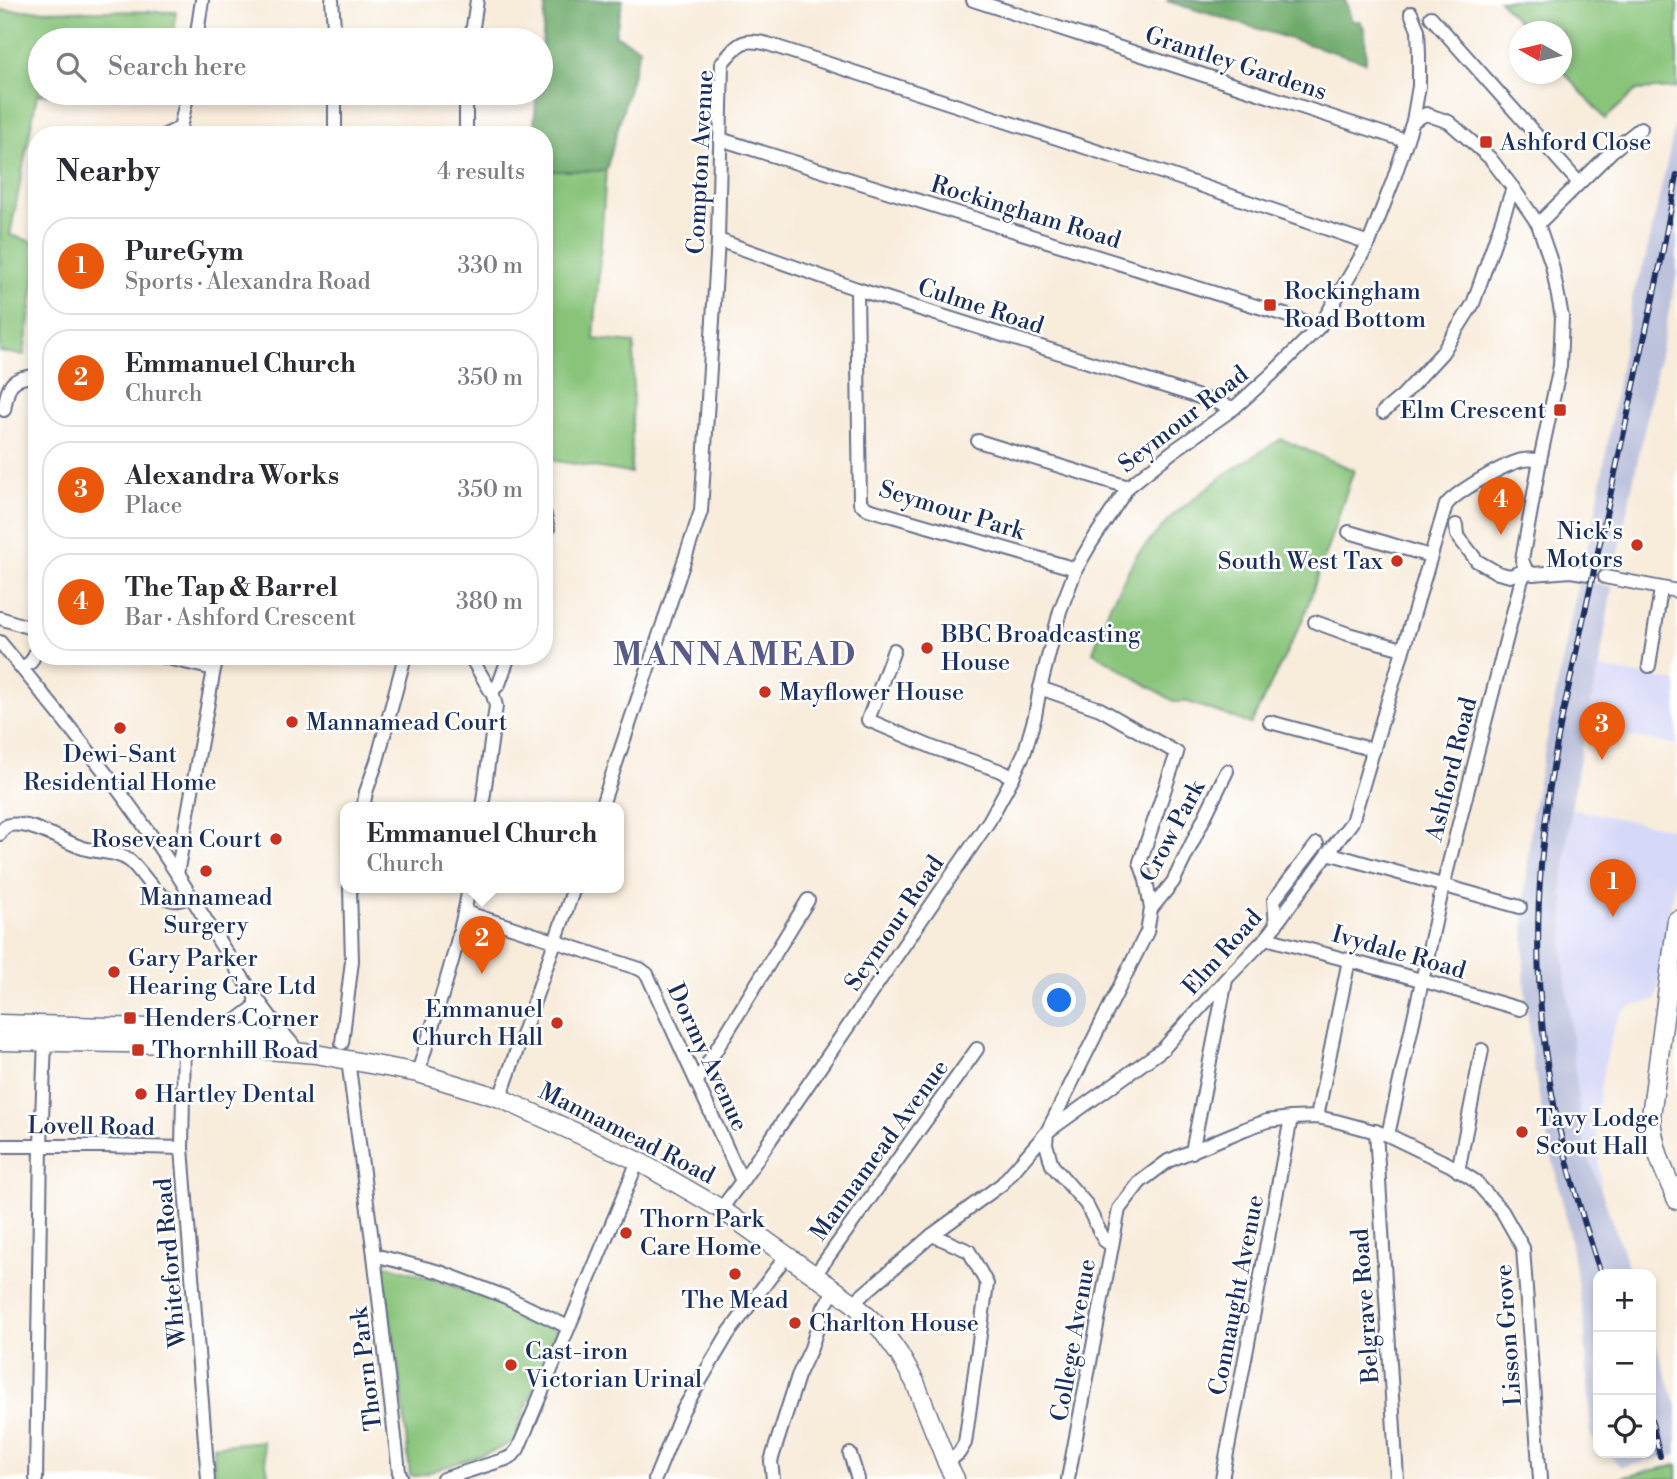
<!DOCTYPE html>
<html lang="en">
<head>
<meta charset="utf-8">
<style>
  :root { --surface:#fff; --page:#f7f7f7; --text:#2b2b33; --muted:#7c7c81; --line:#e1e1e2; --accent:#ea580c }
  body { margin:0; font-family:"Libre Bodoni",serif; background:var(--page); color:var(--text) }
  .controls { position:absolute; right:21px; bottom:21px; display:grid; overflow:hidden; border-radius:14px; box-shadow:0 4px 10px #0003 }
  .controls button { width:63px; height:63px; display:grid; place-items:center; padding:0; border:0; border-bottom:2px solid var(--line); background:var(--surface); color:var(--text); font:35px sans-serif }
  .compass { position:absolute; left:1509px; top:21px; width:63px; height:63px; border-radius:50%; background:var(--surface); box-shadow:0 4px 10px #0003; rotate:278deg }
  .you { position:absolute; left:1060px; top:1001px; width:24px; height:24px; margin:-18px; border:5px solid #fff; border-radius:50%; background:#1a73e8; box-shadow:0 0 0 10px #1a73e833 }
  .badge { display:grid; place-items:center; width:46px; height:46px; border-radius:50%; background:var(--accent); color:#fff; font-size:23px; font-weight:700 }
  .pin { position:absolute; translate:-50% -58px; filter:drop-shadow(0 2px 4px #0008) }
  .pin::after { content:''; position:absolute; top:37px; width:24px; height:21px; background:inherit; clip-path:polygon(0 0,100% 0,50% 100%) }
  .popup { position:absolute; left:340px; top:802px; width:284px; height:91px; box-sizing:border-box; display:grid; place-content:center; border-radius:14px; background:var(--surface); filter:drop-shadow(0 2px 5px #0005); font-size:23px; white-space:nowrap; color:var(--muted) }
  .popup b { font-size:26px; color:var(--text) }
  .popup::after { content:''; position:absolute; left:50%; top:100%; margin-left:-14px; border:14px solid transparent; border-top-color:var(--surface) }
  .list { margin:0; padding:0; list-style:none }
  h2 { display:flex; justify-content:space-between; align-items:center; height:91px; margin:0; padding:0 28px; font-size:30px }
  h2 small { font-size:23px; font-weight:400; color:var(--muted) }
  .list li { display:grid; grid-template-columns:46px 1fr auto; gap:21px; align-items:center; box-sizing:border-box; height:98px; margin:0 14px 14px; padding:0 14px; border:2px solid var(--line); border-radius:28px }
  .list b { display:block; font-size:26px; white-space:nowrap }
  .list p { margin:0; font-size:23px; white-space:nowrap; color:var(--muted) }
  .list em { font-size:23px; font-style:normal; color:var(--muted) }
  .icon { flex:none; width:38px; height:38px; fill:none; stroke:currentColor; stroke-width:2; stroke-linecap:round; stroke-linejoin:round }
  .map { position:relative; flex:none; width:1677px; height:1479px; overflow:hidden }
  .search { position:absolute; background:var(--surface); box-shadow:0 4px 10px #0003; left:28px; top:28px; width:525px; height:77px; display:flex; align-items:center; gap:18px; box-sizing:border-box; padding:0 24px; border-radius:38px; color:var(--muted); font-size:26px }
  .panel { position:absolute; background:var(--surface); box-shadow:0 4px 10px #0003; left:28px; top:126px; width:525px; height:539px; border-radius:28px }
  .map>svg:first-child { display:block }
</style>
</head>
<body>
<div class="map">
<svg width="1677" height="1479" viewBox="0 0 1677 1479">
  <rect width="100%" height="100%" fill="#fff"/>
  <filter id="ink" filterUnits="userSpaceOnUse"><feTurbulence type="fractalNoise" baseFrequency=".0143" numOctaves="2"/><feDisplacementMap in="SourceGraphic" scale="14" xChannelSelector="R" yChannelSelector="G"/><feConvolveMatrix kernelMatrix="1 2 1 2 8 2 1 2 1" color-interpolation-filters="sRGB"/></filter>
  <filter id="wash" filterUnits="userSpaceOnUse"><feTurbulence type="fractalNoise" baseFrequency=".00686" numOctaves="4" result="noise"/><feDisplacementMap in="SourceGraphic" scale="28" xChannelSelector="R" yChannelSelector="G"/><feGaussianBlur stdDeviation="1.57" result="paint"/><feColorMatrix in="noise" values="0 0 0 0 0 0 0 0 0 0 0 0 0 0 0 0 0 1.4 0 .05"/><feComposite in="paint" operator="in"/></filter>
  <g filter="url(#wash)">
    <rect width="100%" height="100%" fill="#f8ecdb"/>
    <!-- built -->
    <g fill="#d6d8f8">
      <path d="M1599,668L1677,682V745L1585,729Z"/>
      <path d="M1571,809L1677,830V865L1656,1000L1632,1006L1622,1012L1614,1026L1602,1077L1596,1126L1601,1188L1582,1137L1563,949L1565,898L1562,897Z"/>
    </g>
    <!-- industrial -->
    <g fill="#bec3dd">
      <path d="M1677,108V274L1614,573L1582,566L1596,511L1633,293L1645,260L1673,135Z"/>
      <path d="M1579,579L1612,587L1599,668L1585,729L1571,809L1562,896L1565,898L1563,949L1582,1137L1631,1274H1598V1444L1591,1436L1584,1321L1566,1217L1547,1136L1532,1059L1524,977L1525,894L1532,813Z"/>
      <path d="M1651,1331L1677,1406V1455L1621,1467L1607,1453H1651Z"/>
    </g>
    <!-- green -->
    <g fill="#89c47a" stroke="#527a6c" stroke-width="2">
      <path d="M1499,0H1677V88L1637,90L1605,119L1562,70V32L1527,31Z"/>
      <path d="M0,10L176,12L172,40H40V93H59L37,95L10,235L37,243V264L24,355L0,352Z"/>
      <path d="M544,171H606L594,339L634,343L631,473L544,459Z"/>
      <path d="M1281,439L1354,470L1303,619L1251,724L1188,702H1175L1093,652L1110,605L1136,556L1172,516L1225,474Z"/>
      <path d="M382,1265L390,1266C448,1283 504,1303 557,1330L513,1441L499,1449L418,1476H410L402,1393Z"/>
      <path d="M262,1441L269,1479H215L213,1446Z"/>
      <path d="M1677,1465V1479H1622V1477Z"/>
    </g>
    <!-- forest -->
    <g fill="#6eaa6a" stroke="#446c64" stroke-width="2">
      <path d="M546,0H623L615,35L640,48L606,171H544V135H533L537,93H541V58Z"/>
      <path d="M1168,0H1345L1352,21H1360L1365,30L1366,62L1167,1Z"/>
    </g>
  </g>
  <g filter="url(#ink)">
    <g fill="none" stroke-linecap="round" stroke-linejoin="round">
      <!-- street casing -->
      <g stroke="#68718a" stroke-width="16">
        <g id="street">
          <path d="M332,0L335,40"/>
          <path d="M973,0L1406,141"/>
          <path d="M1431,17L1579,183"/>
          <path d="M196,40L202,0"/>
          <path d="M471,40L477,0"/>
          <path d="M1413,121L1426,114L1449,122L1490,158L1513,188L1538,224L1552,265L1562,317L1560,366L1540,460L1522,560L1526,570"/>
          <path d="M243,134V135"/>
          <path d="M165,135L180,128L188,93"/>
          <path d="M335,135V93"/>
          <path d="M466,135V93"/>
          <path d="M720,139L1320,326"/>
          <path d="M1538,224L1612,151L1641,128"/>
          <path d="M718,240L857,289L1234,408"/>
          <path d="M857,289L860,503L868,509L1076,569"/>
          <path d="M4,410C8,385 10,377 37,376"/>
          <path d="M1383,412L1403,395L1442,353L1473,304L1513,188"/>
          <path d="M978,441L1128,487"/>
          <path d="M544,512L548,529L544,541"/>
          <path d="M1456,525L1457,535L1477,561L1498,573L1510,576L1526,570L1533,574L1571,571L1589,574"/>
          <path d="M1349,532L1430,556"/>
          <path d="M1605,577L1677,591"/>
          <path d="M0,618L37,630"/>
          <path d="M1315,622L1348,634L1403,649"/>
          <path d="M0,642C62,717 124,792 177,874C214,932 248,993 293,1045"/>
          <path d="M894,650L868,720L934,748L998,770L1013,777"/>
          <path d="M159,656L214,669"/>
          <path d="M470,656L493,695L496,706L482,808"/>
          <path d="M1649,666L1661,589"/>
          <path d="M22,668L31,662L37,650"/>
          <path d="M1040,688L1100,709L1177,753L1140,862L1146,880L1151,909L1147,932L1047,1132L1046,1144L1052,1165L1086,1204L1104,1240L1111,1245"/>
          <path d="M491,692L499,684L509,656"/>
          <path d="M1270,722L1374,750"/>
          <path d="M363,808L366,792L377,761L405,656"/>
          <path d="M601,808L701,511L718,240L722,63C739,44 741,37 768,44L1170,175L1369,243"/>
          <path d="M0,834C8,808 66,843 83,848C99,853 117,851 130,861C143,872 152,893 169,899C177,902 183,899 190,896"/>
          <path d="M1328,853L1520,907"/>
          <path d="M177,874L214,669L218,656"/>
          <path d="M1151,909L1173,882L1227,771"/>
          <path d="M465,912L640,969L647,974L742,1181"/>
          <path d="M1276,925L1274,900L1317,844"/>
          <path d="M1266,938L1421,980L1520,1009"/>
          <path d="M255,1001L258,1020L256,1041"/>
          <path d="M219,1030L236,1021L257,1005"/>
          <path d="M342,1043L352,961L350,888"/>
          <path d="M184,1044L182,1148L208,1479"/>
          <path d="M348,1060L374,1255L399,1472L402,1479"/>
          <path d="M418,1073C436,1012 458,951 469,888"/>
          <path d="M697,1081L808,900"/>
          <path d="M500,1098L574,888"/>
          <path d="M1317,1117L1349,960"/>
          <path d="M1376,1131L1397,1479"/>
          <path d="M1388,1135L1443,886L1521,582L1526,570"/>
          <path d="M0,1146H104L182,1148"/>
          <path d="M1192,1152L1226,980"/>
          <path d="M1458,1171L1482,1050"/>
          <path d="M721,1209L742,1181L989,821L1013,777L1025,751L1035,716L1040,688L1060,611L1076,569L1091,543L1128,487L1172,452L1234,408L1272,374L1320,326L1369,243L1393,181L1413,121L1419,86V54L1418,30L1411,13"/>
          <path d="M932,1235L969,1251L987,1284L965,1443L959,1453L947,1463"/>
          <path d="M374,1255L440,1272L506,1297L568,1327"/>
          <path d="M815,1275L977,1049"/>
          <path d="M853,1303L932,1235L1002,1184L1047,1132L1163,1049L1226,979L1266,938L1328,853L1352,822L1446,505C1456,492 1506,463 1523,460C1528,459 1534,460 1540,460"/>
          <path d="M850,1454L858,1479"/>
          <path d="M36,1479L41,1145L45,1040"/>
          <path d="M443,1479L506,1459L512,1456L518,1449L638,1161"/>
          <path d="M655,1479L683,1410L728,1334L787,1255"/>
          <path d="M773,1479L771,1461L798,1376L811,1348L824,1307L835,1290"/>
          <path d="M1068,1479L1119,1209L1140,1182L1168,1161L1245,1129L1267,1121L1291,1118L1317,1117L1336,1121L1388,1135L1450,1165L1475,1181L1502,1211L1523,1248L1540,1479"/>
          <path d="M1222,1479L1291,1118"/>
        </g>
      </g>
      <!-- secondary casing -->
      <g stroke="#68718a" stroke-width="21">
        <g id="secondary">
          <path d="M1677,920L1651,1116C1653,1148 1664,1171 1677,1200"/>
          <path d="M0,1024L219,1030L257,1036L282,1043"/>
          <path d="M0,1041L184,1044L255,1049L316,1054L418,1073L500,1098L638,1161L721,1209L831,1287L853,1303L881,1329L899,1354L915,1382L947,1463L955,1479"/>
        </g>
      </g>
      <!-- street -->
      <use href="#street" stroke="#fff" stroke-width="12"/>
      <!-- secondary -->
      <use href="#secondary" stroke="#fff" stroke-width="18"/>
      <!-- rail casing -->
      <g stroke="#1b2f5e" stroke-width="6">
        <g id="rail">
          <path d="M1601,1274C1581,1214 1562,1151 1551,1088C1529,964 1537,845 1561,722L1660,266L1677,175"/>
          <path d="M1651,1419L1660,1456"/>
        </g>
      </g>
      <!-- rail -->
      <use href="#rail" stroke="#fff" stroke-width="3.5" stroke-dasharray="10" stroke-linecap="butt"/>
    </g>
  </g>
  <!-- markers -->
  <g fill="#c8321e" stroke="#fff" stroke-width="2.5">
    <rect x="1479" y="135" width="14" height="14" rx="3.5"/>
    <rect x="1263" y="298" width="14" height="14" rx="3.5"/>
    <rect x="1553" y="403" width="14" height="14" rx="3.5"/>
    <circle cx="1637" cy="545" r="7"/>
    <circle cx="1397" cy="561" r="7"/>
    <circle cx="927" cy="648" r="7"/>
    <circle cx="765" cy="692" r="7"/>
    <circle cx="292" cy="722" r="7"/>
    <circle cx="120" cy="728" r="7"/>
    <circle cx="276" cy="839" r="7"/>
    <circle cx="206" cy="871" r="7"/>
    <circle cx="114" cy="972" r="7"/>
    <rect x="123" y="1011" width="14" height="14" rx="3.5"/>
    <circle cx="557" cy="1023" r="7"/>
    <rect x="131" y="1043" width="14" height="14" rx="3.5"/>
    <circle cx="141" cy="1094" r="7"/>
    <circle cx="1522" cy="1132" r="7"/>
    <circle cx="626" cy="1233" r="7"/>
    <circle cx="735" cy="1274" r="7"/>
    <circle cx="795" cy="1323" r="7"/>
    <circle cx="511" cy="1365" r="7"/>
  </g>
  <g text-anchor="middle" stroke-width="5" stroke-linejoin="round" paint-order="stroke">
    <!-- street labels -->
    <g font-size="24" fill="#1b2f5e" stroke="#fff">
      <text transform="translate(1236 63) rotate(18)" y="8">Grantley Gardens</text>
      <text transform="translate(700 162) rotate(-87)" y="8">Compton Avenue</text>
      <text transform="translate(1026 212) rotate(17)" y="8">Rockingham Road</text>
      <text transform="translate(981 306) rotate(18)" y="8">Culme Road</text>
      <text transform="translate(1183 419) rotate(-38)" y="8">Seymour Road</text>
      <text transform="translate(952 510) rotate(17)" y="8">Seymour Park</text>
      <text transform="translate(1451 769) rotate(-76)" y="8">Ashford Road</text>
      <text transform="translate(1172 831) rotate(-62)" y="8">Crow Park</text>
      <text transform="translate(894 923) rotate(-56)" y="8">Seymour Road</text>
      <text transform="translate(1222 952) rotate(-48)" y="8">Elm Road</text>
      <text transform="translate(1399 952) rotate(16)" y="8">Ivydale Road</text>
      <text transform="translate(708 1057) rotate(65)" y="8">Dormy Avenue</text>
      <text transform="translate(91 1126) rotate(1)" y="8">Lovell Road</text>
      <text transform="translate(627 1133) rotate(27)" y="8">Mannamead Road</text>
      <text transform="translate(879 1150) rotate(-54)" y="8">Mannamead Avenue</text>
      <text transform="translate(170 1263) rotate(-95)" y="8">Whiteford Road</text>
      <text transform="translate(1236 1295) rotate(-79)" y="8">Connaught Avenue</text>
      <text transform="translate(1365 1306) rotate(-94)" y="8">Belgrave Road</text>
      <text transform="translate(1508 1335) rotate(-94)" y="8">Lisson Grove</text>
      <text transform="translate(1073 1340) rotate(-80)" y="8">College Avenue</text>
      <text transform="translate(366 1369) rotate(-97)" y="8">Thorn Park</text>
    </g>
    <!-- poi labels -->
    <g font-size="24" fill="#1b2f5e" stroke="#fff" text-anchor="start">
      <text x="1500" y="150">Ashford Close</text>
      <text x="1284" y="299">Rockingham<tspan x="1284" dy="28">Road Bottom</tspan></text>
      <text x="1546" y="418" text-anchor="end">Elm Crescent</text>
      <text x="1623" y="539" text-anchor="end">Nick's<tspan x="1623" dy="28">Motors</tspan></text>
      <text x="1383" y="569" text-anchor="end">South West Tax</text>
      <text x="941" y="642">BBC Broadcasting<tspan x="941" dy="28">House</tspan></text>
      <text x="779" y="700">Mayflower House</text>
      <text x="306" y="730">Mannamead Court</text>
      <text x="120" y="762" text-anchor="middle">Dewi-Sant<tspan x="120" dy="28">Residential Home</tspan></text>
      <text x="262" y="847" text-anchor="end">Rosevean Court</text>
      <text x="206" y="905" text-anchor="middle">Mannamead<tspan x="206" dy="28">Surgery</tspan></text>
      <text x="128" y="966">Gary Parker<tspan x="128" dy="28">Hearing Care Ltd</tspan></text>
      <text x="543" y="1017" text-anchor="end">Emmanuel<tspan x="543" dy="28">Church Hall</tspan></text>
      <text x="144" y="1026">Henders Corner</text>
      <text x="152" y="1058">Thornhill Road</text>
      <text x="155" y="1102">Hartley Dental</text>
      <text x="1536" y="1126">Tavy Lodge<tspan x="1536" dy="28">Scout Hall</tspan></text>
      <text x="640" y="1227">Thorn Park<tspan x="640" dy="28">Care Home</tspan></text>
      <text x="735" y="1308" text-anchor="middle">The Mead</text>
      <text x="809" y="1331">Charlton House</text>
      <text x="525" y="1359">Cast-iron<tspan x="525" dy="28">Victorian Urinal</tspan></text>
    </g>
    <!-- district labels -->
    <g font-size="32" font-weight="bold" letter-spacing="2" fill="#585b87" stroke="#fff">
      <text x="735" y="665">MANNAMEAD</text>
    </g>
  </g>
</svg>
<div class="controls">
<button>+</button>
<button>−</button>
<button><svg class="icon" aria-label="locate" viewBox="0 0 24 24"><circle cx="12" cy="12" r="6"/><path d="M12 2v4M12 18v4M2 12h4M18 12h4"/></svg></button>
</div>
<svg class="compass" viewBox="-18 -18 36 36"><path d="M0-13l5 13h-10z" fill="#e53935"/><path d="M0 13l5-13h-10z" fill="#7c7c81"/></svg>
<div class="you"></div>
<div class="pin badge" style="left:1613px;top:917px">1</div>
<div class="pin badge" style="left:482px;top:974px">2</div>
<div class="popup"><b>Emmanuel Church</b>Church</div>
<div class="pin badge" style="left:1602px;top:760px">3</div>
<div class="pin badge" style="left:1501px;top:535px">4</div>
<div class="search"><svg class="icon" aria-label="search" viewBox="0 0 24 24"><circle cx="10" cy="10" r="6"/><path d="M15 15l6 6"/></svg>Search here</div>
<section class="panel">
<h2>Nearby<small>4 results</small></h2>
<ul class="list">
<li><span class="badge">1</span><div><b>PureGym</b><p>Sports · Alexandra Road</p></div><em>330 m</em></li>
<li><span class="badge">2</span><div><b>Emmanuel Church</b><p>Church</p></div><em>350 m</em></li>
<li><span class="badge">3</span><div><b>Alexandra Works</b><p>Place</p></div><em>350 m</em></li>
<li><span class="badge">4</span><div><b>The Tap &amp; Barrel</b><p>Bar · Ashford Crescent</p></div><em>380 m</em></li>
</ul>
</section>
</div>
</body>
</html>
